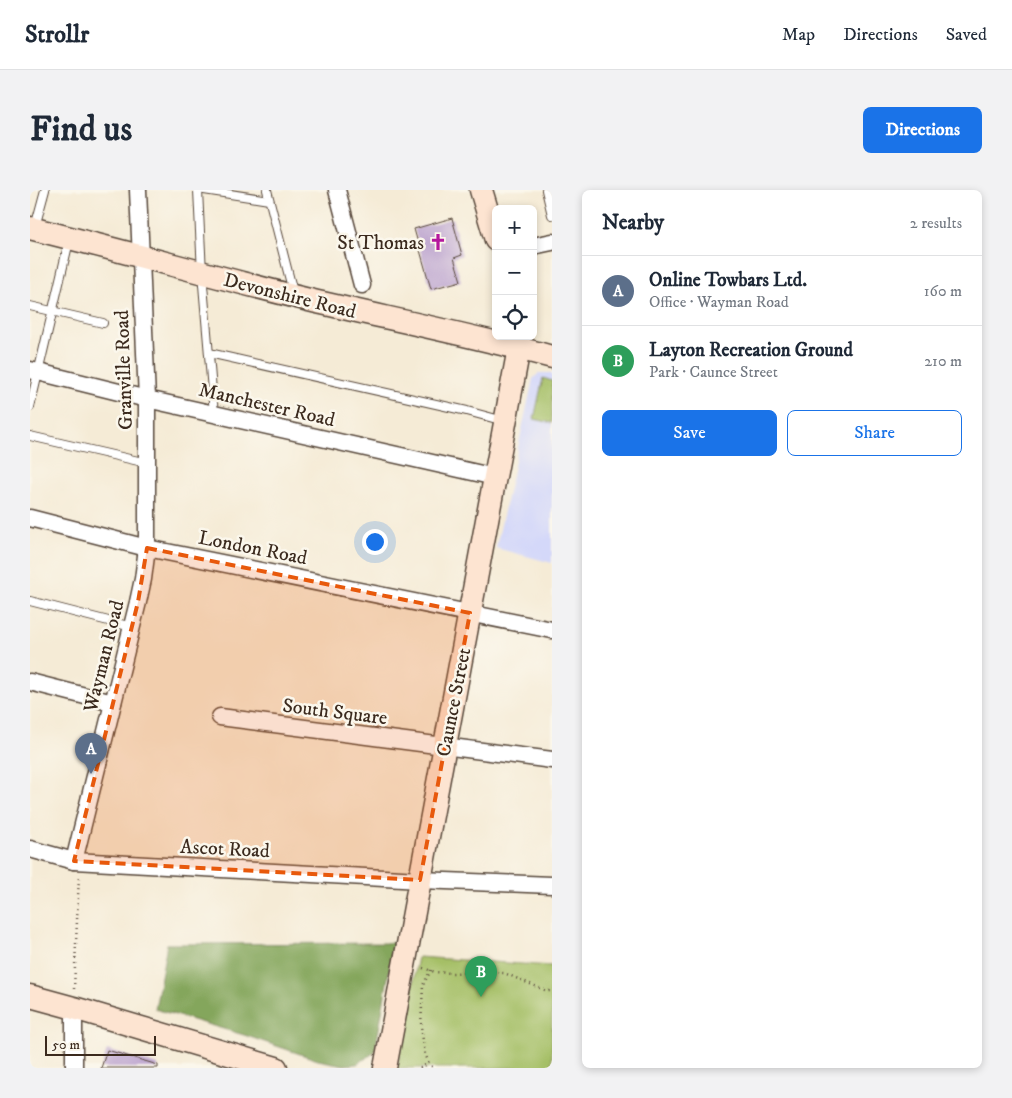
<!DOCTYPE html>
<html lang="en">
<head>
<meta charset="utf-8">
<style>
  :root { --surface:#fff; --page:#f2f2f3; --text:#1f2937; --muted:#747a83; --line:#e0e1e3; --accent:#1a73e8 }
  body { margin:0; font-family:"IM FELL DW Pica",serif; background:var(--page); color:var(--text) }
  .controls { position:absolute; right:15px; top:15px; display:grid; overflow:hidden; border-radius:8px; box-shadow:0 2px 8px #0003 }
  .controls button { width:45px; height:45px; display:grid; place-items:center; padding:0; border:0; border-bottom:1px solid var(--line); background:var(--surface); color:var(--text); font:25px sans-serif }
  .scale { position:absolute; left:15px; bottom:12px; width:111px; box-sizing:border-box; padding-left:5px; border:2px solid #3b2a1e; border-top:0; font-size:14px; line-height:18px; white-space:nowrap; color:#3b2a1e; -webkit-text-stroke:4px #fbf7ec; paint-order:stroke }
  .you { position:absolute; left:344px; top:351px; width:18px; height:18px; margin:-12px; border:4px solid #fff; border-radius:50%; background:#1a73e8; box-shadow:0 0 0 8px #1a73e833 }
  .badge { display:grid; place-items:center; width:32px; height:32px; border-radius:50%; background:var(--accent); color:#fff; font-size:16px; font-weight:700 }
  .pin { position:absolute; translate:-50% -41px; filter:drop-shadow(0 1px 2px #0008) }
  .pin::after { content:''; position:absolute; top:26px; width:18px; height:15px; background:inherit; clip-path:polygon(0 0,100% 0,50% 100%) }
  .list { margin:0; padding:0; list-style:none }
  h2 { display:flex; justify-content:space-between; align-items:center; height:65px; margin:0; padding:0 20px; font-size:21px }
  h2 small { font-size:16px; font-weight:400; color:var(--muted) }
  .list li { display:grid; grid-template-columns:32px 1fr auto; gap:15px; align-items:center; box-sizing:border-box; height:70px; padding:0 20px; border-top:1px solid var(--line) }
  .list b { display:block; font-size:19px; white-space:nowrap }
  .list p { margin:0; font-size:16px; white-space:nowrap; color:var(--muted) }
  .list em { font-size:16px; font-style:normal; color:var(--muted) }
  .actions { display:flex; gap:10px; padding:15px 20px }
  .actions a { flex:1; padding:11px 0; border:1px solid var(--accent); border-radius:8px; text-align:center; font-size:18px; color:var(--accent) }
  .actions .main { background:var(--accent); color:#fff }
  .icon { flex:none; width:28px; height:28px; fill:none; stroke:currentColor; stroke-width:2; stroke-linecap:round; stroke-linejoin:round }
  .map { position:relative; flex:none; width:522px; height:878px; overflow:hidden; border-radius:8px }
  header { display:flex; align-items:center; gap:30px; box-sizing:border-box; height:70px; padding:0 25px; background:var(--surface); border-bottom:1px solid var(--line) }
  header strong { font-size:24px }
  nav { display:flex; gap:28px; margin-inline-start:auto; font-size:18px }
  .intro { display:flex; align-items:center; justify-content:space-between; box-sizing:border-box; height:120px; padding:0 30px }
  h1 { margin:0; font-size:35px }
  .button { padding:12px 22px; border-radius:8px; background:var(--accent); color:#fff; font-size:18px; font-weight:700 }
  main { display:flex; gap:30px; padding:0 30px }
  aside { flex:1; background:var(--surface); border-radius:8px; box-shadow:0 2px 8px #0003 }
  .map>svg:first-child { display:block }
</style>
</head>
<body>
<header>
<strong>Strollr</strong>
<nav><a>Map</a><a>Directions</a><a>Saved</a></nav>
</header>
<div class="intro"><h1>Find us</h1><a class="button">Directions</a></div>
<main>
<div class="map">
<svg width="522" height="878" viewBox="0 0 522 878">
  <rect width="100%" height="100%" fill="#fbf7ec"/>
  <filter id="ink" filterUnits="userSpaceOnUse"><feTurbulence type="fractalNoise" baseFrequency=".02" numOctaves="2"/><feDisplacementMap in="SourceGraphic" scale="10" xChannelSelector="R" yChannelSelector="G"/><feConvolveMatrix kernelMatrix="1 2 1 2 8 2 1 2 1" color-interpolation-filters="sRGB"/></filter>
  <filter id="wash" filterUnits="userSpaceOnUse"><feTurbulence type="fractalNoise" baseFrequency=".0096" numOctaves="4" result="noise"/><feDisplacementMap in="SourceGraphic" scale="20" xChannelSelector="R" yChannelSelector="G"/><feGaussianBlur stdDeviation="1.12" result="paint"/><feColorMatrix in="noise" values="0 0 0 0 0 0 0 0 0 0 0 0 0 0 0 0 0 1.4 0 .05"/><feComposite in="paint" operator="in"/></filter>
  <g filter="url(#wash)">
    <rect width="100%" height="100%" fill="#f5ebd6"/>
    <!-- built -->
    <path fill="#d4d8f9" d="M509,183H522V373L466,358L503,189Z"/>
    <!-- green -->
    <g fill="#a5bf66" stroke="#707442">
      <path d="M513,188L522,191V233L504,229Z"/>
      <path d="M388,767L522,776V878H367Z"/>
    </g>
    <!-- forest -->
    <path fill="#84a65b" stroke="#60683c" d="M364,753L345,862L327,874L314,875L288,870L214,845L125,819L137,754Z"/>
    <g id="blocks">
      <!-- building -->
      <g fill="#b499cb">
        <path d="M422,28L432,65L424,68L431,91L401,99L384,39Z"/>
        <path d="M77,860L128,875V878H71Z"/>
      </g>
    </g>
  </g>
  <g filter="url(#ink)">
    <use href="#blocks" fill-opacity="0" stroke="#57473a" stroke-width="1"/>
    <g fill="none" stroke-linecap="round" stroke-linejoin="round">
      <!-- lane casing -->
      <g stroke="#57473a" stroke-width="10">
        <g id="lane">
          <path d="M168,0L172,83L184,224"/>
          <path d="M174,0L239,10"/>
          <path d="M237,0L263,102"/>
          <path d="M516,0L522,25"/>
          <path d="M5,37L15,0"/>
          <path d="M0,116L73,133"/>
          <path d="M179,163L437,221L474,231"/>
          <path d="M0,217L39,51"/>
          <path d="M0,246L117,273"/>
          <path d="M0,411L102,437"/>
        </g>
      </g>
      <!-- street casing -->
      <g stroke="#57473a" stroke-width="19">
        <g id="street">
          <path d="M307,0L332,95"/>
          <path d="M503,56L522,52"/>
          <path d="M0,180L117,209L465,287"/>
          <path d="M0,328L117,358L522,440"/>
          <path d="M0,492L83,513"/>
          <path d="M190,527L522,570"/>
          <path d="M0,659L44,671L390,690L522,695"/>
          <path d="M44,671L108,412L113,389L117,358V209L108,0"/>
          <path d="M44,818V878"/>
        </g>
      </g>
      <!-- secondary casing -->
      <g stroke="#57473a" stroke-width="25">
        <g id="secondary">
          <path d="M451,0L466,50"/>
          <path d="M0,38C93,61 186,87 279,110C360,129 442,145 522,167"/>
          <path d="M0,806L44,818L246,878"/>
          <path d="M355,878L489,158V146"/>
        </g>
      </g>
      <!-- path -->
      <g stroke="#57473a" stroke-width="2.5" stroke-dasharray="1 4" stroke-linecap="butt">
        <path d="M393,778L405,782L422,783L448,782L474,783L517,801H522"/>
        <path d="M401,780L393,795L391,836L395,864L399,873L403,878"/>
        <path d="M44,799L49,685"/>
        <path d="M390,878L399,873"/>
      </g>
      <!-- lane -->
      <use href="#lane" stroke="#fff" stroke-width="8"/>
      <!-- street -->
      <use href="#street" stroke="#fff" stroke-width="16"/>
      <!-- secondary -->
      <use href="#secondary" stroke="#fde4d1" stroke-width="22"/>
    </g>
  </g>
  <!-- marked area -->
  <path fill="#e8590c" fill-opacity="0.2" stroke="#e8590c" stroke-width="4" stroke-dasharray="10 6" stroke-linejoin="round" d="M117,358L440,423L390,690L44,671L108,412Z"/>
  <!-- icons -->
  <defs>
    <g id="church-bare" transform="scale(1.35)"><path d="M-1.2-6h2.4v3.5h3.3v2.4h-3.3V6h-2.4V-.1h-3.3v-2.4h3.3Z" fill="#b5179e" stroke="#fbf7ec" stroke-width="2.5" paint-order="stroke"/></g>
  </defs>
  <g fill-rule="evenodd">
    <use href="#church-bare" x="408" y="52"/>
  </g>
  <g text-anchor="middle" stroke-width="5" stroke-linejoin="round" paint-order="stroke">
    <!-- poi labels -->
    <g font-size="20" fill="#3b2a1e" stroke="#fbf7ec" text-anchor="end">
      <text x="394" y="59">St Thomas</text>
    </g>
    <!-- street labels -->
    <g font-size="20" fill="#3b2a1e" stroke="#fbf7ec">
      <text transform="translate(260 105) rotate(14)" y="7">Devonshire Road</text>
      <text transform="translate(93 180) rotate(-92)" y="7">Granville Road</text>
      <text transform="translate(237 214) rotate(13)" y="7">Manchester Road</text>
      <text transform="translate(223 357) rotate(11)" y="7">London Road</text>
      <text transform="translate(73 466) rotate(-76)" y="7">Wayman Road</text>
      <text transform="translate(423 512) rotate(-79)" y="7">Caunce Street</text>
      <text transform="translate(305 521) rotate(7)" y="7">South Square</text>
      <text transform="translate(195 658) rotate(3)" y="7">Ascot Road</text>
    </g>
  </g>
</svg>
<div class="controls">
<button>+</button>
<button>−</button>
<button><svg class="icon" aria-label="locate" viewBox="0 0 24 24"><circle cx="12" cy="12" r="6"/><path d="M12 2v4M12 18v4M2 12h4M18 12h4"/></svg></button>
</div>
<div class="scale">50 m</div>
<div class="you"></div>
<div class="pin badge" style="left:61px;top:584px;background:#5c6f8a">A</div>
<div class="pin badge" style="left:451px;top:807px;background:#2e9e5b">B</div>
</div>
<aside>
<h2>Nearby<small>2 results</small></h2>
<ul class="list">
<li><span class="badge" style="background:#5c6f8a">A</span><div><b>Online Towbars Ltd.</b><p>Office · Wayman Road</p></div><em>160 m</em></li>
<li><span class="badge" style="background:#2e9e5b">B</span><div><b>Layton Recreation Ground</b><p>Park · Caunce Street</p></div><em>210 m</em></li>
</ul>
<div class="actions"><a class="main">Save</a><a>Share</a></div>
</aside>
</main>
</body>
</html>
